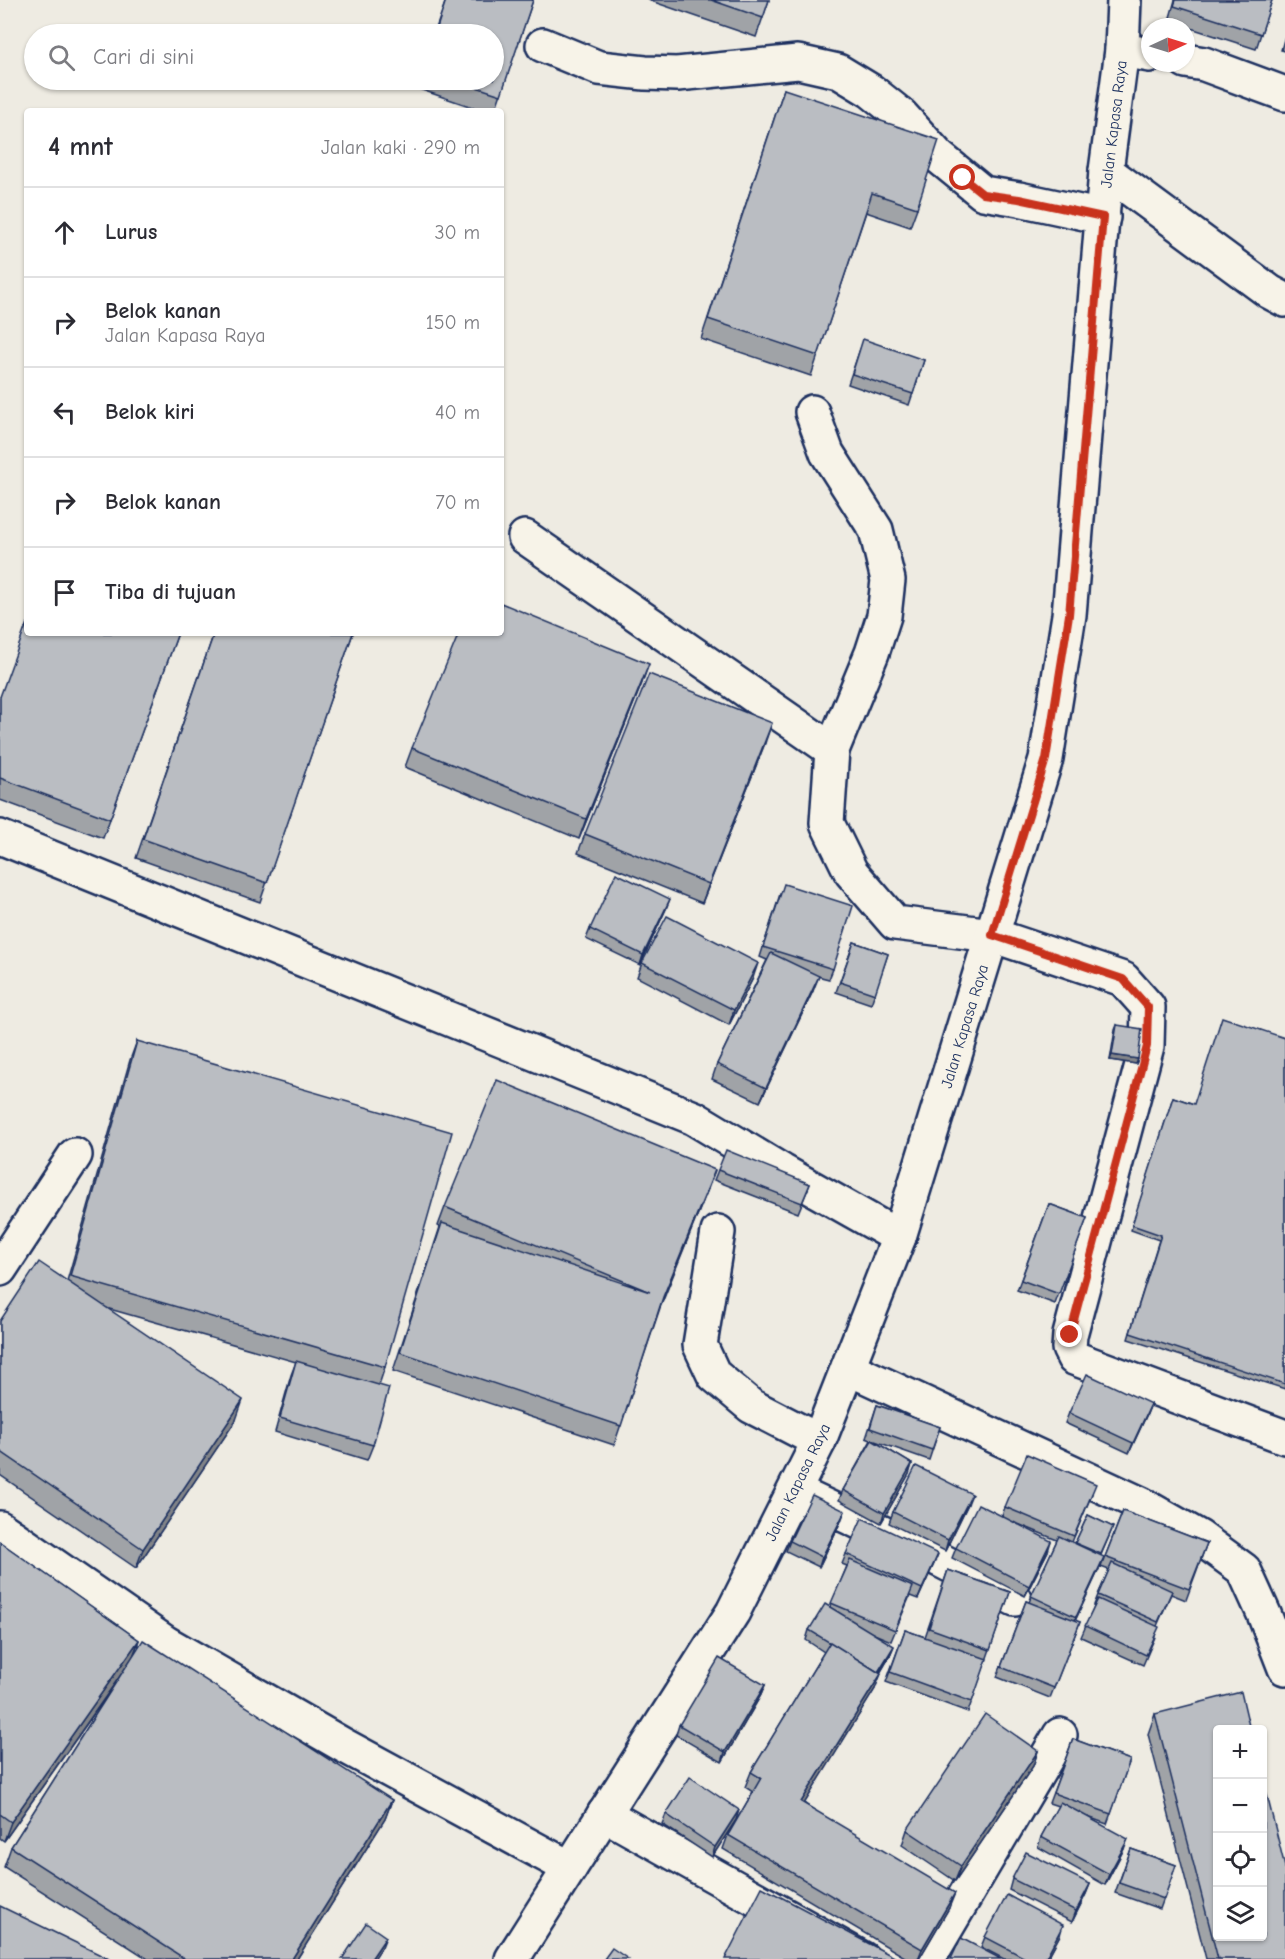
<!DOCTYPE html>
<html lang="id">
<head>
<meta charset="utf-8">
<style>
  :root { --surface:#fff; --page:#f2f2f3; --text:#2b2b33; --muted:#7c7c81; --line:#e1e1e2 }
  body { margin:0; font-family:"Comic Neue",sans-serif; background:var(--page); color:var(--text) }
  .controls { position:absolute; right:18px; bottom:18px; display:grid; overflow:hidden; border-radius:6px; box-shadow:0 2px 4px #0004 }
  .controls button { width:54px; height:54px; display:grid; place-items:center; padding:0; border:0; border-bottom:2px solid var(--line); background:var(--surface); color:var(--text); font:30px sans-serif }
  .compass { position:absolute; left:1141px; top:18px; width:54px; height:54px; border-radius:50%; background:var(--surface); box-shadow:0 2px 4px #0004; rotate:86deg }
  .stop { position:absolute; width:18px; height:18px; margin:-14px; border:4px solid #c8321e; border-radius:50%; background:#fff }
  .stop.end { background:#c8321e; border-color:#fff; box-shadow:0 2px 6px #0008 }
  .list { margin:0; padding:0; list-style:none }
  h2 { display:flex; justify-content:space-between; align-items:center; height:78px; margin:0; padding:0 24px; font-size:26px }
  h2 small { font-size:20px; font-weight:400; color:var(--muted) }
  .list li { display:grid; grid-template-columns:39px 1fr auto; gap:18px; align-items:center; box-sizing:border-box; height:90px; padding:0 24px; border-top:2px solid var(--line) }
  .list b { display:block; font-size:22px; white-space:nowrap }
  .list p { margin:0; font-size:20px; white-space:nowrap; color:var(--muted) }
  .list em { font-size:20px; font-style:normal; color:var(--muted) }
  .icon { flex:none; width:33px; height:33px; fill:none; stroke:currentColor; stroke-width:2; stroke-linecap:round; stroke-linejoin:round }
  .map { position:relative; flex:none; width:1285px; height:1959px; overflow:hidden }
  .search { position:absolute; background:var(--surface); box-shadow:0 2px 4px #0004; left:24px; top:24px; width:480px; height:66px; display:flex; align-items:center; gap:15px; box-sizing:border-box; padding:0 21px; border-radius:33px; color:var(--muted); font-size:22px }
  .panel { position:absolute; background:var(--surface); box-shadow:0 2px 4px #0004; left:24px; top:108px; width:480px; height:528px; border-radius:6px }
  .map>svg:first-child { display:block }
</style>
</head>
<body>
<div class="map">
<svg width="1285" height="1959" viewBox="0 0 1285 1959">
  <rect width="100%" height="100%" fill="#eeebe2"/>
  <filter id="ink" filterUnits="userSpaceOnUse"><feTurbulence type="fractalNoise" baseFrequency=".0167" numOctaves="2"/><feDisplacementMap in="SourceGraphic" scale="12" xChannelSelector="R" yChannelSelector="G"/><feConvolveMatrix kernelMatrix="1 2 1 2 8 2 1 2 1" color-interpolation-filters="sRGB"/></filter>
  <g filter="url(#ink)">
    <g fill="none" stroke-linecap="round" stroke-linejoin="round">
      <!-- minor casing -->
      <g stroke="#1b2f5e" stroke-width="38">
        <g id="minor">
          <path d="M543,45L599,68L645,73L677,74L798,62L838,71L871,91L901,115L939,157L983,193L1019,199L1103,217"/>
          <path d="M1122,50L1150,55"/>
          <path d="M1186,61L1204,64L1285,94"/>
          <path d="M1106,171L1270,292L1285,300"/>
          <path d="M812,412L827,453L876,530L888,580L884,616L872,653L832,750"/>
          <path d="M525,537L832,750L827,823L851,872L895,923L992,935L1123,979L1148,1007L1147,1046L1070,1335L1069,1348L1074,1358L1285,1437"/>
          <path d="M0,837L694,1118L782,1171L899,1237"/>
          <path d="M718,1232L700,1345L714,1375L751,1406L819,1441"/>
          <path d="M0,1269L75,1155"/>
          <path d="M848,1368L1141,1504L1199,1537L1244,1570L1264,1614L1285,1668"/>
          <path d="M804,1496L942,1561L1015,1599"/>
          <path d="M0,1528L166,1643L343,1745L570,1868"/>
          <path d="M604,1814L863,1959"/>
          <path d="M928,1959L1060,1735"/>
        </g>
      </g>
      <!-- major casing -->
      <g stroke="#1b2f5e" stroke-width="38">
        <path id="major" d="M512,1959L733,1612L819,1441L899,1237L1046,759L1069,615L1106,171L1122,50L1124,0"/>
      </g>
      <!-- minor -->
      <use href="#minor" stroke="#f7f3e8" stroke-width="33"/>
      <!-- major -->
      <use href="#major" stroke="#f7f3e8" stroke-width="33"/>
    </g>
    <!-- wall -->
    <g fill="#a0a3a7" stroke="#1b2f5e" stroke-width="1.5">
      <path d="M446,0H533L495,111H484L416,88L419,80H494V34H434Z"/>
      <path d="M648,0H769L756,37Z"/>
      <path d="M1175,0H1272L1256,49L1169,21Z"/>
      <path d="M1285,36V51L1281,50Z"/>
      <path d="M784,89L917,208L910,227L866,212L811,376L701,339Z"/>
      <path d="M860,349L924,360L909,405L848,384Z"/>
      <path d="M178,633L103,838L0,800V697Z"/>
      <path d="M214,633H353L260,902L136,858Z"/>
      <path d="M642,683L579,839L405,767L412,748Z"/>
      <path d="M765,743L702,903L578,853L585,834Z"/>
      <path d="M780,894L833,969L829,979L817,976L813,991L760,1102L712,1079L717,1064L767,960L760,957Z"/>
      <path d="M666,909L640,965L586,939L590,929Z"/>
      <path d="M854,942L888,954L871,1004L836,992Z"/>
      <path d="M642,963L753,978L729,1025L637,977Z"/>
      <path d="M1117,1025L1138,1059L1136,1064L1110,1060L1115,1030Z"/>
      <path d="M1285,1038V1389L1128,1339L1159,1240L1131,1230L1173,1097L1194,1104Z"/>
      <path d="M137,1041L385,1367L379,1385L373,1445L367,1460L275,1432L291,1375L296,1362L106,1308L236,1420L136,1568L0,1475V1321L67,1281L130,1060Z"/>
      <path d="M718,1170L810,1184L798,1213L714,1180Z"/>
      <path d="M708,1189L660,1308L614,1445L393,1371L440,1227L438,1226L445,1207Z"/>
      <path d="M1049,1204L1087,1218L1055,1304L1017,1290Z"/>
      <path d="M1151,1404L1147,1414L1129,1453L1065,1423L1069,1413Z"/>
      <path d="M877,1405L940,1427L929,1460L872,1440L912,1464L909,1474L881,1523L839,1500L843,1490L871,1440L866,1438Z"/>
      <path d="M1092,1494L1072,1542L1075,1543L1088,1515L1113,1527L1101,1555L1100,1567L1075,1621L1080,1622L1050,1698L997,1677L1026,1601L1029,1602L1057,1540L1018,1524L1048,1551L1025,1596L952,1558L956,1548L1002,1516L1005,1507Z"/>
      <path d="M968,1504L945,1551L889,1523L893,1512Z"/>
      <path d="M1123,1511L1207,1543L1186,1600L1171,1594L1157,1626L1155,1637L1143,1665L1081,1637L1095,1605H1094L1098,1595L1109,1570L1101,1567Z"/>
      <path d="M841,1521L819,1567L786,1551L790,1541Z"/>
      <path d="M0,1542L139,1640L134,1654L392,1800L385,1819L297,1959H148L4,1867L11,1847L117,1681L4,1841L0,1838Z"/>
      <path d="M846,1554L934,1564L918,1599L910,1596L891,1641L872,1633L890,1656L880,1673L875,1689L804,1803L949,1908L919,1959H908L723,1849L728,1835L753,1792L745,1787L751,1772L824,1652L806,1640L809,1630L830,1607L847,1566L842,1564Z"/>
      <path d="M948,1570L1010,1592L968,1712L886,1682L905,1630L925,1637Z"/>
      <path d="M765,1685L761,1695L722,1762L676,1735L679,1725Z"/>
      <path d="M1155,1714L1285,1959H1206L1148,1734Z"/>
      <path d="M1073,1739L1130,1760L1107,1824L1088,1817L1124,1849L1105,1885L1038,1847L1041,1837L1058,1806L1049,1803Z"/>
      <path d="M1038,1751L1033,1766L955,1881L902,1845L907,1830Z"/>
      <path d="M666,1814L736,1820L712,1857L662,1824Z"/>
      <path d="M1131,1849L1176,1865L1160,1909L1115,1893Z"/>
      <path d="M1012,1879L1090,1884L1086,1894L1072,1922L1009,1890Z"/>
      <path d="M1060,1935L1047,1959H1004L981,1947L985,1937Z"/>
    </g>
    <!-- shaded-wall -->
    <g fill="#828488" stroke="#1b2f5e" stroke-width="1.5">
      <path d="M649,664L642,683L579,839L586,819Z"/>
      <path d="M772,723L765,743L702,903L709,884Z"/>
      <path d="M670,899L666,909L640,965L643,955Z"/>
      <path d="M758,963L753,978L729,1025L734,1010Z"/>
      <path d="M819,976L813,991L760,1102L766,1088Z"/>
      <path d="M1112,1055L1138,1059L1136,1064L1110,1060Z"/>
      <path d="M715,1170L708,1189L656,1316L663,1297Z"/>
      <path d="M243,1400L236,1420L136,1568L143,1549Z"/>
      <path d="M1151,1404L1147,1414L1129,1453L1133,1443Z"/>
      <path d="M912,1464L909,1474L881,1523L884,1513Z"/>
      <path d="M972,1494L968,1504L945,1551L948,1540Z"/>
      <path d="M845,1511L841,1521L819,1567L822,1557Z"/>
      <path d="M1051,1541L1048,1551L1025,1596L1029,1586Z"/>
      <path d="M938,1554L934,1564L918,1599L922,1589Z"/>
      <path d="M1104,1557L1100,1567L1072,1627L1076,1617Z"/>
      <path d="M139,1640L132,1659L4,1841L11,1822Z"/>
      <path d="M894,1646L890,1656L874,1683L878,1673Z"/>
      <path d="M881,1674L875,1689L796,1817L801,1802Z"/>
      <path d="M765,1685L761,1695L722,1762L725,1752Z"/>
      <path d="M1038,1751L1033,1766L955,1881L961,1866Z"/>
      <path d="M392,1800L385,1819L297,1959H292Z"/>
      <path d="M739,1810L736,1820L712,1857L715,1847Z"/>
      <path d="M1128,1839L1124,1849L1105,1885L1109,1874Z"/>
      <path d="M1090,1884L1086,1894L1072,1922L1076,1911Z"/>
      <path d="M955,1893L949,1908L919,1959H918L922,1949Z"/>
      <path d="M1063,1925L1060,1935L1047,1959H1045Z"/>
      <path d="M386,1937L382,1947L374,1959H371Z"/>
    </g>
    <!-- building -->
    <g fill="#babdc2" stroke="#1b2f5e" stroke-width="1.5">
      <path d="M446,0H533L501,95L455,80H494V34H435Z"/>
      <path d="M711,0H769L763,18Z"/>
      <path d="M1176,0H1272L1261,34L1174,6Z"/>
      <path d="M784,89L939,140L917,208L872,193L818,356L708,319Z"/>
      <path d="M863,339L924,360L913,394L852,374Z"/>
      <path d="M501,603L649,664L586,819L412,748L459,633H501Z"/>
      <path d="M27,623V633H178L110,819L0,778V697Z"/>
      <path d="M214,633H353L267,883L143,839Z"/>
      <path d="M649,674L772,723L709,884L585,834Z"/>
      <path d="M616,873L670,899L643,955L590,929Z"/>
      <path d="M784,884L853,906L833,969L763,947Z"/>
      <path d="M667,916L758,963L734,1010L642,963Z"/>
      <path d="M854,942L888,954L875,994L840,982Z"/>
      <path d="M771,953L819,976L766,1088L717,1064Z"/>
      <path d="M1222,1017L1285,1038V1384L1130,1333L1161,1235L1132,1225L1173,1097L1194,1104Z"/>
      <path d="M1117,1025L1142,1029L1138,1059L1112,1055Z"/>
      <path d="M137,1041L452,1132L385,1367L70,1276Z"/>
      <path d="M497,1080L715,1170L663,1297L621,1426L400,1352L442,1223L650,1292L445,1207Z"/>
      <path d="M726,1150L810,1184L802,1203L718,1170Z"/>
      <path d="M1049,1204L1087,1218L1059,1294L1021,1280Z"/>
      <path d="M39,1262L243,1400L143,1549L0,1451V1321Z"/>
      <path d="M296,1361L389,1388L373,1445L280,1418Z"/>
      <path d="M1087,1374L1151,1404L1133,1443L1069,1413Z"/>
      <path d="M877,1405L940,1427L932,1450L870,1428Z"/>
      <path d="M872,1440L912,1464L884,1513L843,1490Z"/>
      <path d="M1027,1454L1096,1484L1074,1536L1005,1507Z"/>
      <path d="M916,1466L972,1494L948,1540L893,1512Z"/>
      <path d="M812,1495L845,1511L822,1557L790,1541Z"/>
      <path d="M978,1504L1051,1541L1029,1586L956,1548Z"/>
      <path d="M1123,1511L1207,1543L1189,1589L1105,1557Z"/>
      <path d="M1088,1515L1113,1527L1101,1554L1075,1543Z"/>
      <path d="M862,1518L938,1554L922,1589L846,1554Z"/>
      <path d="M1059,1536L1104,1557L1076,1617L1031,1596Z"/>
      <path d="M0,1542L139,1640L11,1822L0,1814Z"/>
      <path d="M850,1560L913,1587L895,1630L831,1603Z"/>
      <path d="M1112,1563L1172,1591L1158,1622L1098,1595Z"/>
      <path d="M948,1570L1010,1592L990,1650L929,1628Z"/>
      <path d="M1098,1599L1159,1627L1146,1655L1085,1626Z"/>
      <path d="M1026,1601L1080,1622L1054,1688L1001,1667Z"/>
      <path d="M825,1604L894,1646L878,1672L809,1630Z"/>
      <path d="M905,1630L987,1659L972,1702L890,1672Z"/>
      <path d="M143,1640L392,1800L292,1959H185L11,1847Z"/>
      <path d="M830,1642L881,1674L801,1802L955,1893L922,1949L728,1835L761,1778L751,1772Z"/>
      <path d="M719,1658L765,1685L725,1752L679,1725Z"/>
      <path d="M1241,1692L1250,1730H1218V1936H1263V1779L1285,1867V1959H1218L1155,1714Z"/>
      <path d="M985,1714L1038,1751L961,1866L907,1830Z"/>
      <path d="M1073,1739L1130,1760L1111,1814L1053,1793Z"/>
      <path d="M690,1777L739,1810L715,1847L666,1814Z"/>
      <path d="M1060,1802L1128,1839L1109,1874L1041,1837Z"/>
      <path d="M1131,1849L1176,1865L1164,1899L1119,1883Z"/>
      <path d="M1026,1852L1090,1884L1076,1911L1012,1879Z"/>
      <path d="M762,1887L898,1959H725Z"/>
      <path d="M1007,1895L1063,1925L1045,1959H1027L985,1937Z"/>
      <path d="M0,1906L109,1959H0Z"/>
      <path d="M366,1923L386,1937L371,1959H342Z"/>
      <path d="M961,1938L1001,1959H951Z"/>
      <path d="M612,1948L628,1959H604Z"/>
    </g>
  </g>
  <g fill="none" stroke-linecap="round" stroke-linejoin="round" filter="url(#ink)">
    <!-- route -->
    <path stroke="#c8321e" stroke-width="8" d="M963,178L983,194L1019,199L1103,217L1069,615L1046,759L992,935L1123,979L1148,1007L1147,1046L1070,1335"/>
  </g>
  <g text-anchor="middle" stroke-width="6" stroke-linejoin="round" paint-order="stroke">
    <!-- street labels -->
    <g font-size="16" fill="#1b2f5e" stroke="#f7f3e8">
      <text transform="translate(1113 124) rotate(-83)" y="6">Jalan Kapasa Raya</text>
      <text transform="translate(964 1026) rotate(-73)" y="6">Jalan Kapasa Raya</text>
      <text transform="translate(797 1482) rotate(-64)" y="6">Jalan Kapasa Raya</text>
    </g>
  </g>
</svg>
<div class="controls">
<button>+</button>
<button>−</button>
<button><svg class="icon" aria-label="locate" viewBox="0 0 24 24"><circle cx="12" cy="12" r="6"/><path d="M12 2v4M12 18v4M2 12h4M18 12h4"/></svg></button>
<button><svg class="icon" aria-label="layers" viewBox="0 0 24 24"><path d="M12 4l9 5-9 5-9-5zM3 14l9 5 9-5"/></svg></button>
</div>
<svg class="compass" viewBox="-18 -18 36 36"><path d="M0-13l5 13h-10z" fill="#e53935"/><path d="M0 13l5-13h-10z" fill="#7c7c81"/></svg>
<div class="stop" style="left:963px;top:178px"></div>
<div class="stop end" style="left:1070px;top:1335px"></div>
<div class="search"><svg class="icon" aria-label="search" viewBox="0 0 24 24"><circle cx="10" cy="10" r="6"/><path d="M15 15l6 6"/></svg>Cari di sini</div>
<section class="panel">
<h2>4 mnt<small>Jalan kaki · 290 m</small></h2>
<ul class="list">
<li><svg class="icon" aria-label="ahead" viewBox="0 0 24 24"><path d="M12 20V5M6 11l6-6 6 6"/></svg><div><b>Lurus</b></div><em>30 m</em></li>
<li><svg class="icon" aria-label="right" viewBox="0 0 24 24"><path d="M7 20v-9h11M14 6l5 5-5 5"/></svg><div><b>Belok kanan</b><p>Jalan Kapasa Raya</p></div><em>150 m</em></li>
<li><svg class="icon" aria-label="left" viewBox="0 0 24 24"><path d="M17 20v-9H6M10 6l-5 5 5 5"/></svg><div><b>Belok kiri</b></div><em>40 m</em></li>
<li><svg class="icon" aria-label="right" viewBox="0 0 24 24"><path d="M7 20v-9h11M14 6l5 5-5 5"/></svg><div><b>Belok kanan</b></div><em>70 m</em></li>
<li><svg class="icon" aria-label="arrive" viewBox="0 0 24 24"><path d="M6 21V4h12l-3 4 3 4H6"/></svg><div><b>Tiba di tujuan</b></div></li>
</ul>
</section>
</div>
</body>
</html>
